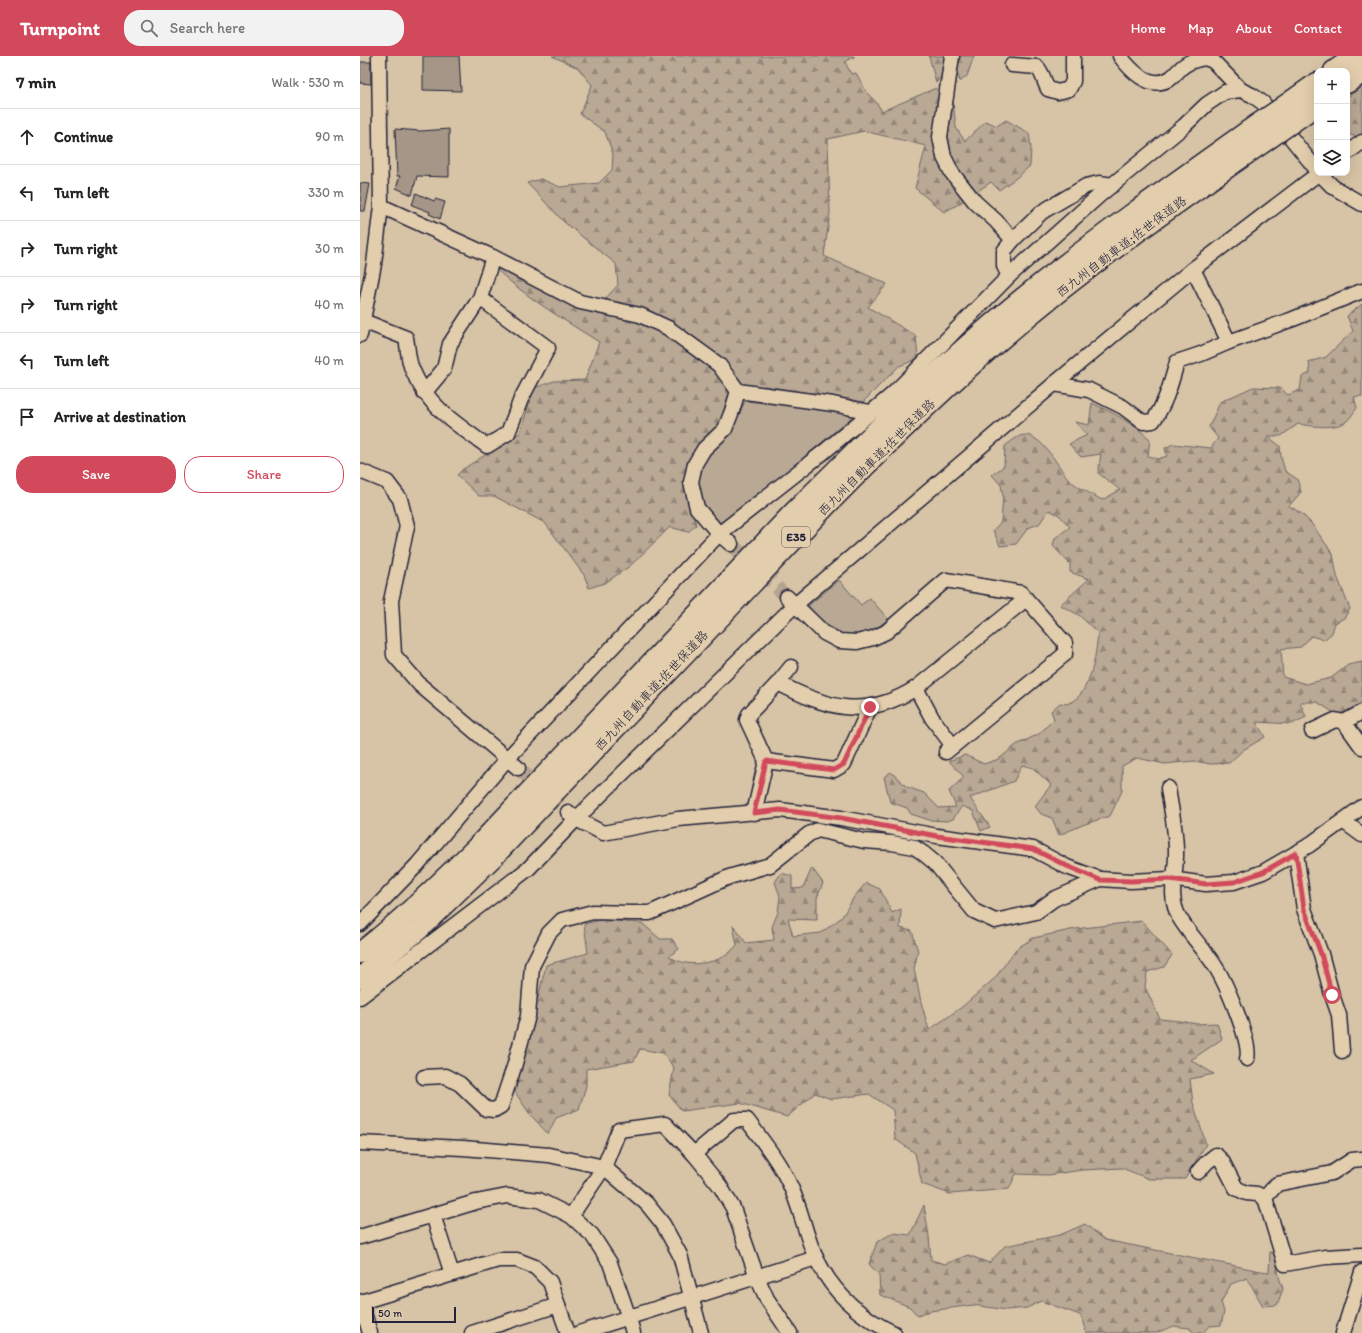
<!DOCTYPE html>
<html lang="en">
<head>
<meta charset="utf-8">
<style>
  :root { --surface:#fff; --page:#f2f2f2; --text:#222; --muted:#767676; --line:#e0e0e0; --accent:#d1495b }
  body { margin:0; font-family:Itim,"Klee One",sans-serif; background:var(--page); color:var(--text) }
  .controls { position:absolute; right:12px; top:12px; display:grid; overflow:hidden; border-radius:8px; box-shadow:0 4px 16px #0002 }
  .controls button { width:36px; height:36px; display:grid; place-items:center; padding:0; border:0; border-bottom:1px solid var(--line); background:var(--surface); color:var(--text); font:20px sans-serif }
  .scale { position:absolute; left:12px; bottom:10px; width:84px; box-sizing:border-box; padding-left:4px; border:2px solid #22223b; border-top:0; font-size:11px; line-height:14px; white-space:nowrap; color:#22223b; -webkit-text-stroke:3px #e2cdac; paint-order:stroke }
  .stop { position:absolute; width:12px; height:12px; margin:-9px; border:3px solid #d1495b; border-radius:50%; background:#fff }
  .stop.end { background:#d1495b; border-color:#fff; box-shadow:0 1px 4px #0008 }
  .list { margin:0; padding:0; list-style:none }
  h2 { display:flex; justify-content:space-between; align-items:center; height:52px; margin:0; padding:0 16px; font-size:17px }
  h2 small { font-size:13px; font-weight:400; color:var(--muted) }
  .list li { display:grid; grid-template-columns:26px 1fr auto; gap:12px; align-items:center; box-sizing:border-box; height:56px; padding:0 16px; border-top:1px solid var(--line) }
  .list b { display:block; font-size:15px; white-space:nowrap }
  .list em { font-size:13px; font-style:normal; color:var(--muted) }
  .actions { display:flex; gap:8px; padding:12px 16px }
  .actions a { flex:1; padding:9px 0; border:1px solid var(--accent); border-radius:16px; text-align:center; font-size:14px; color:var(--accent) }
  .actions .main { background:var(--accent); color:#fff }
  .icon { flex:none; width:22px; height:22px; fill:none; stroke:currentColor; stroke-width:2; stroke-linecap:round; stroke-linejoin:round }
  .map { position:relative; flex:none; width:1002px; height:1277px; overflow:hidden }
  header { display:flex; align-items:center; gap:24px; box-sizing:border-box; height:56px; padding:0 20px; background:var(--accent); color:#fff }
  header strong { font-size:19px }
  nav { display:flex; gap:22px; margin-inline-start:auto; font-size:14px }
  .search { width:280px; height:36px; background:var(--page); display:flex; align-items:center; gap:10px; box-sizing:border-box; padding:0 14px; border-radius:16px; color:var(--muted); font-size:15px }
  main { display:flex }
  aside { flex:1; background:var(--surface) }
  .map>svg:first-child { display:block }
</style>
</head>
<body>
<header>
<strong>Turnpoint</strong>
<div class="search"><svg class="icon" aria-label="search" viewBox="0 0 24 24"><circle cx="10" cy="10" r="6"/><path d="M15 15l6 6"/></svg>Search here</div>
<nav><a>Home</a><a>Map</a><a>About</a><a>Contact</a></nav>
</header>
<main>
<aside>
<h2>7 min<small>Walk · 530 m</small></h2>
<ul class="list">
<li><svg class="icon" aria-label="ahead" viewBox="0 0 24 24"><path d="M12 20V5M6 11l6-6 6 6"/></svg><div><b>Continue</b></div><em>90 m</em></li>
<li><svg class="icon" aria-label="left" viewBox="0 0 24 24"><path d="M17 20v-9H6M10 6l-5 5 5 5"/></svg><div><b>Turn left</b></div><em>330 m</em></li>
<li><svg class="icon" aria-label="right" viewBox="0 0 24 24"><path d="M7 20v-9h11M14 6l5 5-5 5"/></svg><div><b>Turn right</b></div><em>30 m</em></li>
<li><svg class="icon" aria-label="right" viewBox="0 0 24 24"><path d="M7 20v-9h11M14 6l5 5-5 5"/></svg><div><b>Turn right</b></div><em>40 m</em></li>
<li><svg class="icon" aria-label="left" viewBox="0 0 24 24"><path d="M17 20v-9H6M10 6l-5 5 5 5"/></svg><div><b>Turn left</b></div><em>40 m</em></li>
<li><svg class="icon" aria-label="arrive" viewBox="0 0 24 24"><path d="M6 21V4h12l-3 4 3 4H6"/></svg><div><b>Arrive at destination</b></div></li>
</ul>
<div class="actions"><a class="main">Save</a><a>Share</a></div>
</aside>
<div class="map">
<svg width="1002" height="1277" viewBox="0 0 1002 1277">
  <defs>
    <pattern id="forest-firs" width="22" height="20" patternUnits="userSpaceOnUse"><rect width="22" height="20" fill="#b8a894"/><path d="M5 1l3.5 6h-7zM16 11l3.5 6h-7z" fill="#95887a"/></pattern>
  </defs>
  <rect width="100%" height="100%" fill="#d7c3a5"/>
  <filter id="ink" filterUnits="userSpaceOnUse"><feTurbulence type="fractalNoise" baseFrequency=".025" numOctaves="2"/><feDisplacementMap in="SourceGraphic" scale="8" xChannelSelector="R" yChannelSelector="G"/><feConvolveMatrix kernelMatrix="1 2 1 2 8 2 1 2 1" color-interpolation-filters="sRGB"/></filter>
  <g filter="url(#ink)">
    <!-- forest -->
    <g fill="url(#forest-firs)" stroke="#6d6568">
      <path d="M192,0H494V1L485,6L491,18L496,17L507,37L516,46L522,55L576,32L582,47L593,46L596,72L605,85L626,65L637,70L646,64L669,77L671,91L670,110L656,122L639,134L631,126L597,149L584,156L555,132L566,90L504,75L468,83L470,157L464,200L527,228L508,251L556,280L558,303L539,310L503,346L405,330L368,340L359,369L336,395L327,432L336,469L328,476L310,471L270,510L245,527L229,532L224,519L185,467L134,440H119L97,419L103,413L160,377L174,332L194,325L225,324L239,286C204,264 162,239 133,210L232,257L258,229L256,208L204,166L167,127L181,123L200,131L239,127L252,114L253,98L245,76L220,58L232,29L218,12Z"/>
      <path d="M569,0H614L607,20L600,26L594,6L576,27Z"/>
      <path d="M1002,31V82L987,78V41Z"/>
      <path d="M1002,248V340L994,341L997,352C994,356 990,362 987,365C976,374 951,370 938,368L921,380H907L920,390L921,401L925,415L937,423L941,436L929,450L941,457L951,467L973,498L977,520L990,553L984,562L975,567L972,577L964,584L951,580L941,591L921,593L923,621L946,628L971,622L988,609L1002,606V646L984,659L976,658L957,646H940L946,661L932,668L896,666L905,681L883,694L869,707L851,708L834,705L805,708L777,702L762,710V735L750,760L725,768L699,779L692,762L681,758L675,750L691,729L673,712L662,709L654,725L610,742L630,771L621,775L613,755L602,750L593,763L587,765L569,764L551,758L547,752L530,746L524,721L531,716L547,731L564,737L579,752L596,751L589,735L604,721L589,705L605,699L624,708L639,703L656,689L679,678L694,663L691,655L700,647L707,648C711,646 717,643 720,639C733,621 736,598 738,577L719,559L700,549L729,523L710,516V508L693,490L695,482L710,471L699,459L689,454L679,468L668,472L656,488L640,490L633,474L641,466L643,440L641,429L632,419L644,410L645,390C649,387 655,382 660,380C678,373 697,408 706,420C715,431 730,437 742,444L760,434L738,417L741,398L721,401L709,388L727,379L715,366L729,369L732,347C754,357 772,367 790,383L788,400L798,403L807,400L805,392L813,388L851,392L858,382L849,371L860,346L893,331L920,332L928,339L940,334L942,321L950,317L949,306L966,301L993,275L987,260Z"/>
      <path d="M452,812L463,827L457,842V864L428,863L433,880L461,877L482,861L494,841L506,827L520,833L532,857L541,853L540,872L552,875L558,895L554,913L561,946L569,974L602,951L635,922L656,893L673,882L715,873L782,865L812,899L804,911L787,916L785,931L800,963L820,965L837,968L857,967L862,983L831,1004L854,1018L830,1023L833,1047L846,1088L825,1123H789L762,1112L722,1114L688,1119L656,1118L649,1133L590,1138L562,1128L555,1097L535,1083L533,1054L509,1038L471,1043L455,1037L427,1061L380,1047L322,1055L309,1039L314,1012L303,997L280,993L274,1005L226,1013V1030L219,1053L196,1062L188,1078L169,1057L155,1036L186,909L228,897L224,868L241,864L282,867L300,883H312L319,893L309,900C324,911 347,909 363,901C368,899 373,893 377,889L373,869L386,887L414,884L412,871L418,856L420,840L415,826L421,817L432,820V833L443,832Z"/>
      <path d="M564,1149L569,1180L571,1204L585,1208L608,1199L629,1207L645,1190L700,1179L725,1168L745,1184L901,1215L909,1216L910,1196L915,1197L919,1221L923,1233L917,1249L903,1250L887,1222L871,1228L861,1246L864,1256L861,1269L849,1270L843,1277H834L829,1272L814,1270L796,1277H726L724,1266L720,1259L681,1245L667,1252L647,1254L613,1249L570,1255L558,1260L550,1251L520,1239L519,1219L509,1208L517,1186L533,1177L550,1179Z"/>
    </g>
    <!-- park -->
    <g fill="#b8a894" stroke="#6d6568">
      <path d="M385,345L464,353L488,356L491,362L362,470L340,444L335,426L346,400L373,371Z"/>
      <path d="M479,524L501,549L510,542L528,563C507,582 480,587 459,565C454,559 450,556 449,549Z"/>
    </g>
    <!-- building -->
    <g fill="#a59687" stroke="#22223b">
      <path d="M63,0H99L101,35L63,34Z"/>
      <path d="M0,6H11V28L0,27Z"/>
      <path d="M35,73L61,75L89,73V121L57,120L52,139L36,132L40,120H37Z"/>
      <path d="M0,127L10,128L5,155H0Z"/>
      <path d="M56,137L74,145L75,143L85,146L80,163L69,158L70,156L52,149Z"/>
    </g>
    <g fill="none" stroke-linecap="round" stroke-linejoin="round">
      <!-- minor-tunnel -->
      <g stroke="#b3a390" stroke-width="14" stroke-dasharray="14 7" stroke-linecap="butt">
        <path d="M371,488L427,541"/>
        <path d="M158,712L208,756"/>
      </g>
      <!-- minor casing -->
      <g stroke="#22223b" stroke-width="17">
        <g id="minor">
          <path d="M592,0L580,81L584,101L592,117L615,146L636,165L653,184L644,195V210L649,220"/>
          <path d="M760,0C772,16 791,35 811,22C816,18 820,12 825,9C830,5 839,3 845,2L853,5L881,34"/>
          <path d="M652,9L677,11C683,17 684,26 688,33L698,36L709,33L713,25V0"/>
          <path d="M987,97L1002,86"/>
          <path d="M959,117L973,131L1002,148"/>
          <path d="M21,150L133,201L220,246L280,259L308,272L359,309L378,335L473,348L510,356"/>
          <path d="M653,184L682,156L726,130L739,127L753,129"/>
          <path d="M833,213L869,286"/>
          <path d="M120,242L133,201"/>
          <path d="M3,265L46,282C48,292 48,304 52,313C67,350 96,368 127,390L148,377L161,343L188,292L120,242L90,288L84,313L64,337"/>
          <path d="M0,279L14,208L21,150L19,0"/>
          <path d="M694,328L729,334L763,351L783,366L793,365C806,347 811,327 817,306L841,298L869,286L933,263L1002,235"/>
          <path d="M0,415L27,426L40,443L47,470L31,545L34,599L60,629L158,712"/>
          <path d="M371,488L359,478L337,452L331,426L335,408L344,393L365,373L372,355L378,335"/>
          <path d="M427,541L464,577L479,585L497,586L513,582L526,576L586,524L661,537L705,587V598L586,696"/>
          <path d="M418,627C468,653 505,664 556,632L666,543"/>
          <path d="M556,632L572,662L593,690"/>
          <path d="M984,666L1002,656"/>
          <path d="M952,675L975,664L984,666L1002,691"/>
          <path d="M406,705L474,714L484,708L510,651"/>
          <path d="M808,732C811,753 816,774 816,795C817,819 807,838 819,861C829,878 844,893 855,910C865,925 892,987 887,1003"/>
          <path d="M208,756L216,763L243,777L318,763L420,754L481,762L577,780L673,793L707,811L740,823L771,825L810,823L846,828L874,826L903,816L948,790L1002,751"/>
          <path d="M394,757L406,705L387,664L389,658L418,627L431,611"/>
          <path d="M983,765L1002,779"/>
          <path d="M936,797L944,853L961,898L972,939L979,959L982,995"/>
          <path d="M0,868L57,809L147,703L359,478L465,395L534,337L649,220L741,138L824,70L847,48L865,36L881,34L892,39L903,47L957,114"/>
          <path d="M0,941L168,813L216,763L435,549L694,328L833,213L959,117"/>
          <path d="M64,1021L85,1020L100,1028L126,1053L134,1054L141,1050L154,1011L168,960L172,910L189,877L202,864L233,856L270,857H290L369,821L410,809L449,778L458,774L504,785L532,787L554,791L563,797L575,807L614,855L635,865L676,856L694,843L740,823"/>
          <path d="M0,1087L103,1092L189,1099L244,1111L287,1148L303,1168L320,1199L341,1277"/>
          <path d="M334,1098L360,1130L373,1152L397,1221L407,1243L430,1277"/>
          <path d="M1002,1103L992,1104L972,1117L917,1128L909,1137L905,1142L925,1208L965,1201L1002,1199"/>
          <path d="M838,1116L847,1106L856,1099L862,1105L876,1132L886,1137L897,1138L905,1142"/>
          <path d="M73,1159L92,1218"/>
          <path d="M211,1160L244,1111L259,1074L305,1068L334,1098L374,1064H387C402,1084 418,1104 429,1127C441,1151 445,1179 456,1202C473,1237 499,1261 534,1277"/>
          <path d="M0,1181L116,1146L147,1140L179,1144L211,1160L232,1179L250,1207L269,1262L273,1277"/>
          <path d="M10,1277L1,1246L138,1204H157L175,1211L190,1226L198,1249"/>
          <path d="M112,1277L198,1249L208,1277"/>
          <path d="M219,1277L456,1202"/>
          <path d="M983,1277L1002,1216"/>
        </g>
      </g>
      <!-- highway casing -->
      <g stroke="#22223b" stroke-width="23">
        <g id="highway">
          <path d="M974,15L996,0"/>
          <path d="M987,27L1002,17"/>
          <path d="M923,51L957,27"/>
          <path d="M934,65L957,49"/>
          <path d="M0,897C41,865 78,829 116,792L430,460C505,385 581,309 663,242C739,180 819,124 898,68"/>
          <path d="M0,922L58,874L136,798L456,460C521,393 588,327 660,267C739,201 824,142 908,83"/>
        </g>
      </g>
      <!-- minor -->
      <use href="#minor" stroke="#e2cdac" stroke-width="14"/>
      <!-- highway -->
      <use href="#highway" stroke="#e2cdac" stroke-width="20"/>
      <!-- highway-bridge casing -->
      <g stroke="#22223b" stroke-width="23" stroke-linecap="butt">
        <g id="highway-bridge">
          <path d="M898,68L923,51"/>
          <path d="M908,83L934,65"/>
        </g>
      </g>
      <!-- highway-bridge -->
      <use href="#highway-bridge" stroke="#e2cdac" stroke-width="20"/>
    </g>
  </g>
  <g fill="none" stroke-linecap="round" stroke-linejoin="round" filter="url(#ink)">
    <!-- route -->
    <path stroke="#d1495b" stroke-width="5" d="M510,651L484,708L474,714L406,705L394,757L420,754L481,762L577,780L673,793L707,810L740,824L771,825L810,823L846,828L874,826L903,816L936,797L944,853L961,898L972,939"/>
  </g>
  <g text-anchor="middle" stroke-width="3.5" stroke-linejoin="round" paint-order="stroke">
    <!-- shield labels -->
    <rect fill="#e2cdac" stroke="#5c555d" stroke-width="1" x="422" y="471" width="28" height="20" rx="3"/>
    <g font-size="12" font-weight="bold" fill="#22223b">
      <text x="436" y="485">E35</text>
    </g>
    <!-- street labels -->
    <g font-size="13" fill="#22223b" stroke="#e2cdac">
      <text transform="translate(761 190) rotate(-37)" y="5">西九州自動車道;佐世保道路</text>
      <text transform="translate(516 401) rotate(-45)" y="5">西九州自動車道;佐世保道路</text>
      <text transform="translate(291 634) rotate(-47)" y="5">西九州自動車道;佐世保道路</text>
    </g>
  </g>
</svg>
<div class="controls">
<button>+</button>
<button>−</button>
<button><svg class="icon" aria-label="layers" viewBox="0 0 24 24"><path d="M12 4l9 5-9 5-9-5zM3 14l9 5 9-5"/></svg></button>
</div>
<div class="scale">50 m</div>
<div class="stop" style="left:972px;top:939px"></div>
<div class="stop end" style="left:510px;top:651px"></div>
</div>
</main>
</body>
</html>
